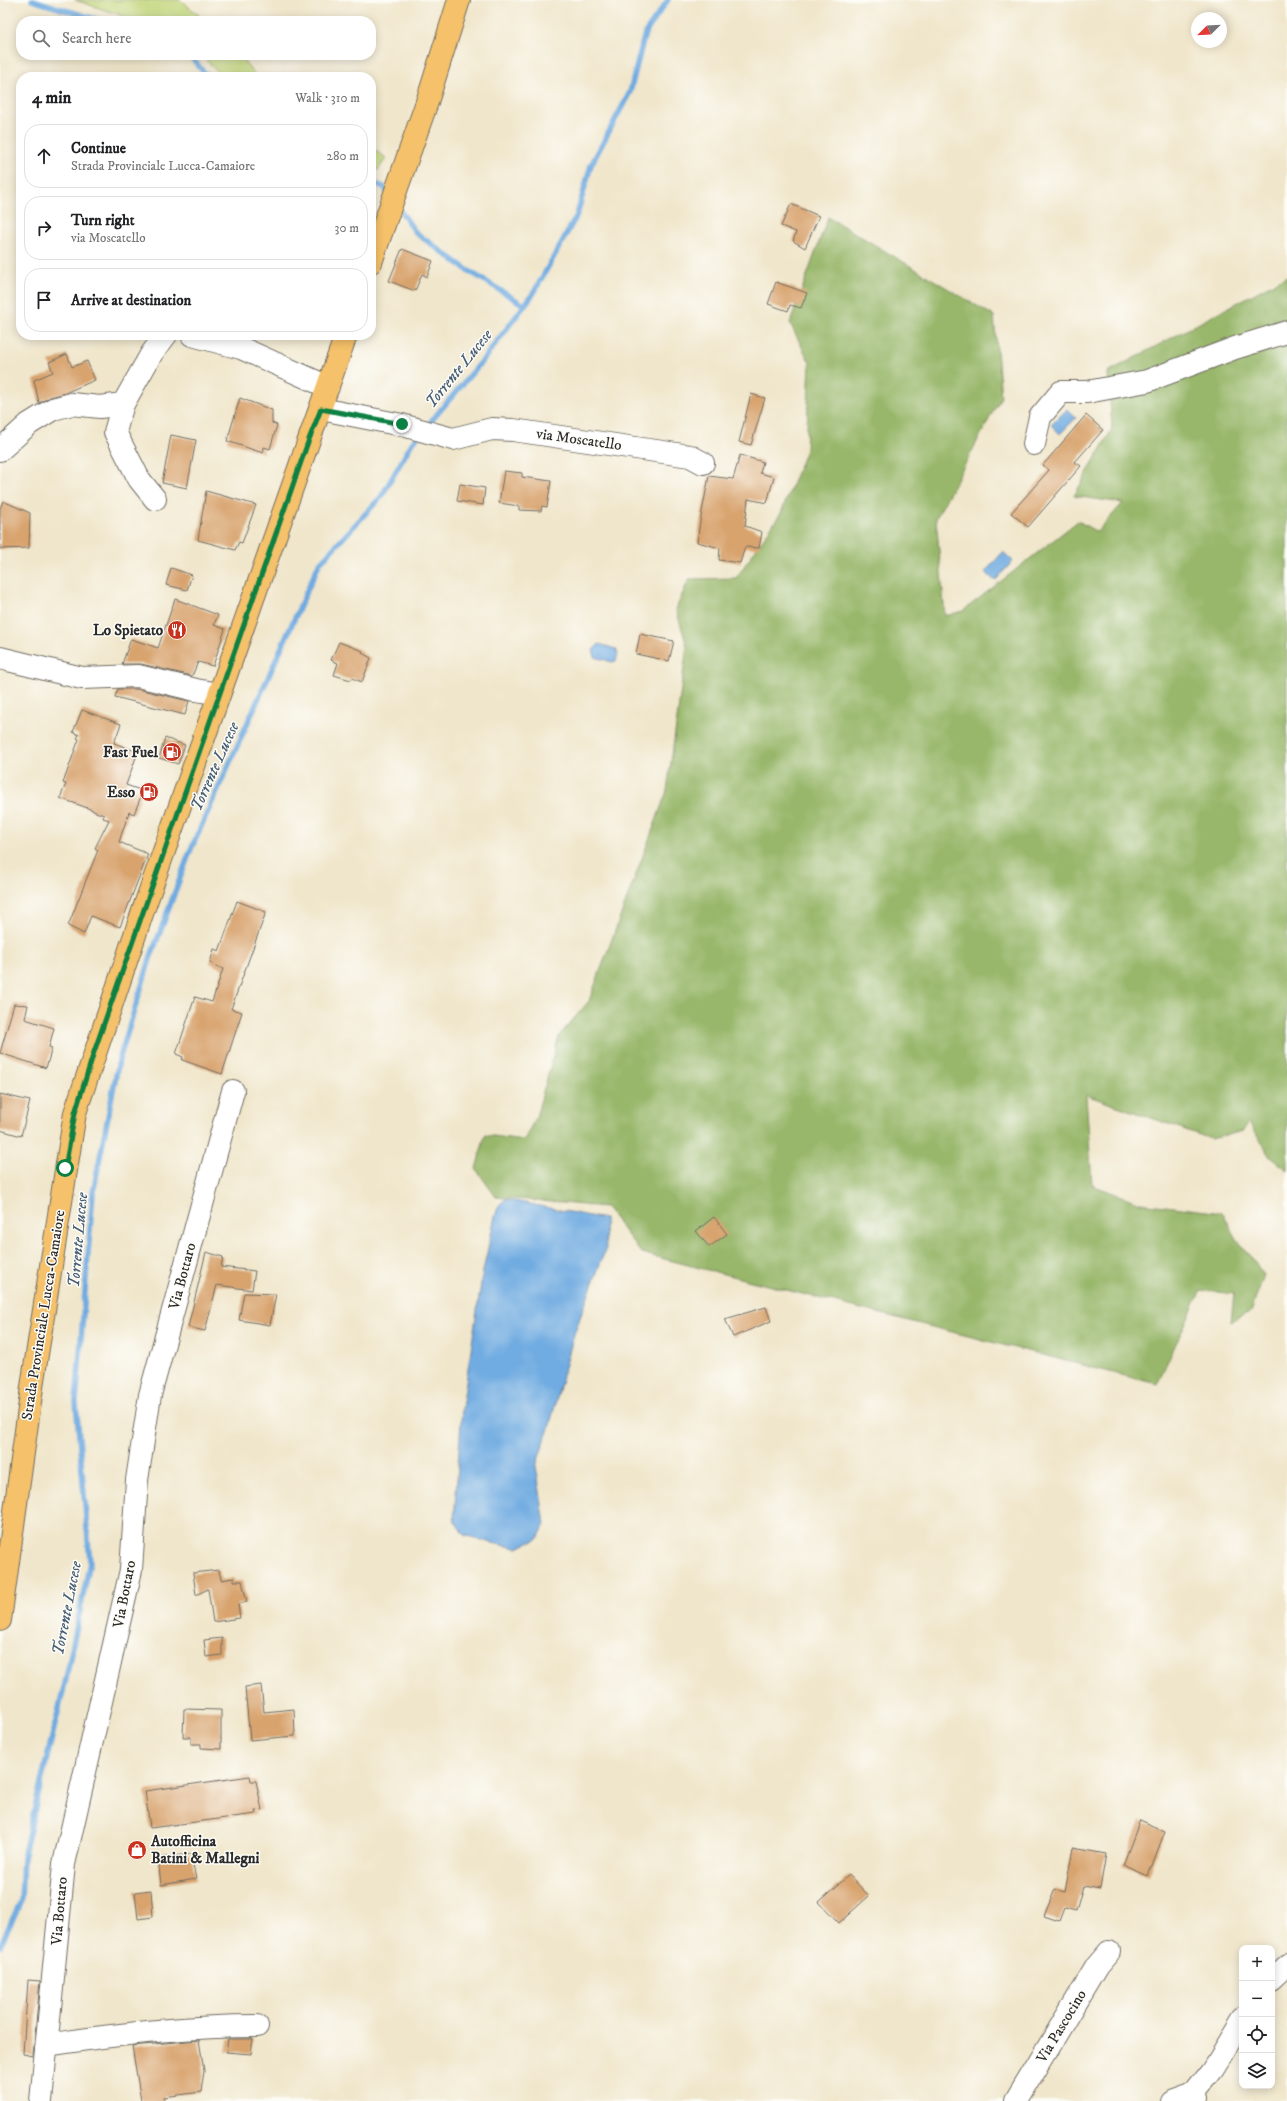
<!DOCTYPE html>
<html lang="en">
<head>
<meta charset="utf-8">
<style>
  :root { --surface:#fff; --page:#f2f2f2; --text:#202124; --muted:#757577; --line:#e0e0e0 }
  body { margin:0; font-family:"IM FELL DW Pica",serif; background:var(--page); color:var(--text) }
  .controls { position:absolute; right:12px; bottom:12px; display:grid; overflow:hidden; border-radius:8px; box-shadow:0 2px 10px #0003 }
  .controls button { width:36px; height:36px; display:grid; place-items:center; padding:0; border:0; border-bottom:1px solid var(--line); background:var(--surface); color:var(--text); font:20px sans-serif }
  .compass { position:absolute; left:1191px; top:12px; width:36px; height:36px; border-radius:50%; background:var(--surface); box-shadow:0 2px 10px #0003; rotate:246deg }
  .stop { position:absolute; width:12px; height:12px; margin:-9px; border:3px solid #0b8043; border-radius:50%; background:#fff }
  .stop.end { background:#0b8043; border-color:#fff; box-shadow:0 1px 4px #0008 }
  .list { margin:0; padding:0; list-style:none }
  h2 { display:flex; justify-content:space-between; align-items:center; height:52px; margin:0; padding:0 16px; font-size:17px }
  h2 small { font-size:13px; font-weight:400; color:var(--muted) }
  .list li { display:grid; grid-template-columns:26px 1fr auto; gap:12px; align-items:center; box-sizing:border-box; height:64px; margin:0 8px 8px; padding:0 8px; border:1px solid var(--line); border-radius:16px }
  .list b { display:block; font-size:15px; white-space:nowrap }
  .list p { margin:0; font-size:13px; white-space:nowrap; color:var(--muted) }
  .list em { font-size:13px; font-style:normal; color:var(--muted) }
  .icon { flex:none; width:22px; height:22px; fill:none; stroke:currentColor; stroke-width:2; stroke-linecap:round; stroke-linejoin:round }
  .map { position:relative; flex:none; width:1287px; height:2101px; overflow:hidden }
  .search { position:absolute; background:var(--surface); box-shadow:0 2px 10px #0003; left:16px; top:16px; width:360px; height:44px; display:flex; align-items:center; gap:10px; box-sizing:border-box; padding:0 14px; border-radius:16px; color:var(--muted); font-size:15px }
  .panel { position:absolute; background:var(--surface); box-shadow:0 2px 10px #0003; left:16px; top:72px; width:360px; height:268px; border-radius:16px }
  .map>svg:first-child { display:block }
</style>
</head>
<body>
<div class="map">
<svg width="1287" height="2101" viewBox="0 0 1287 2101">
  <rect width="100%" height="100%" fill="#fdfcf7"/>
  <filter id="ink" filterUnits="userSpaceOnUse"><feTurbulence type="fractalNoise" baseFrequency=".025" numOctaves="2"/><feDisplacementMap in="SourceGraphic" scale="8" xChannelSelector="R" yChannelSelector="G"/><feConvolveMatrix kernelMatrix="1 2 1 2 8 2 1 2 1" color-interpolation-filters="sRGB"/></filter>
  <filter id="wash" filterUnits="userSpaceOnUse"><feTurbulence type="fractalNoise" baseFrequency=".012" numOctaves="4" result="noise"/><feDisplacementMap in="SourceGraphic" scale="16" xChannelSelector="R" yChannelSelector="G"/><feGaussianBlur stdDeviation="0.9" result="paint"/><feColorMatrix in="noise" values="0 0 0 0 0 0 0 0 0 0 0 0 0 0 0 0 0 1.4 0 .05"/><feComposite in="paint" operator="in"/></filter>
  <g filter="url(#wash)">
    <rect width="100%" height="100%" fill="#f0e6cb"/>
    <!-- green -->
    <g fill="#c1d67a" stroke="#768052">
      <path d="M75,0H180L206,21H138Z"/>
      <path d="M202,55H239L257,77H222Z"/>
      <path d="M371,147L386,158L378,170L371,167Z"/>
    </g>
    <!-- forest -->
    <path fill="#98b76a" stroke="#62714a" d="M828,217L994,316L1001,397L936,518L945,616L963,611L1078,521L1097,532L1123,503L1074,496L1112,429L1108,372L1287,276V1170L1271,1157L1249,1122L1243,1131L1211,1139L1086,1095L1092,1185L1140,1203L1223,1213L1237,1239L1264,1275L1251,1311L1231,1322L1234,1294L1201,1290L1157,1384L641,1253L606,1207L496,1197L476,1169L485,1135L524,1140L536,1117L559,1036L589,1001L667,791L687,646L676,609L689,579L736,578L781,513L806,450L810,363L790,323Z"/>
    <!-- water -->
    <g fill="#70abe1" stroke="#4e6b86">
      <path d="M1067,409L1076,418L1060,434L1051,425Z"/>
      <path d="M1003,552L1013,561L995,581L985,572Z"/>
      <path d="M599,644L616,649L618,654L616,661L612,662L595,657L593,650Z"/>
      <path d="M505,1199L605,1219L606,1248L574,1334L549,1428L536,1466L545,1524L538,1539L517,1548L492,1543L464,1535L454,1520L462,1408L483,1271L495,1216L499,1205Z"/>
    </g>
    <g fill="none" stroke-linecap="round" stroke-linejoin="round">
      <!-- stream -->
      <g stroke="#70abe1" stroke-width="5.5">
        <path d="M32,0L102,21"/>
        <path d="M187,55L191,57L208,77"/>
        <path d="M371,182L384,187L388,194"/>
        <path d="M397,206L416,233L466,269L524,305"/>
        <path d="M427,426L483,360L533,294L577,215L591,165L630,92L645,33L668,0"/>
        <path d="M0,1946L21,1901L23,1858L65,1683L90,1562L76,1402L93,1193L119,1060L151,956L191,849L319,564L381,497L412,443L420,434"/>
      </g>
    </g>
    <g id="blocks">
      <!-- building -->
      <g fill="#d8a36d">
        <path d="M791,204L819,216L805,248L793,241L796,232L781,226Z"/>
        <path d="M402,249L433,261L427,277L422,274L415,291L389,281Z"/>
        <path d="M776,282L807,293L801,308L790,305L788,311L768,304Z"/>
        <path d="M67,354L72,367L87,361L95,380L65,393L50,397L39,403L34,380L53,372L49,362Z"/>
        <path d="M751,394L765,398L751,445L739,442Z"/>
        <path d="M240,398L272,410V423L277,425L270,449L264,447L263,453L227,441Z"/>
        <path d="M1086,415L1103,430L1075,462L1081,466L1028,527L1011,513L1049,470L1043,465Z"/>
        <path d="M171,435L196,440L187,488L162,483Z"/>
        <path d="M740,455L763,462L760,473L774,477L767,503L748,499L745,526L762,532L759,548L745,547L740,563L719,560L720,548L697,542L700,522L709,476L733,479Z"/>
        <path d="M504,471L522,473V477L551,481L547,507L542,506L541,511L519,510V506L499,503Z"/>
        <path d="M460,484L485,488L483,505L457,501Z"/>
        <path d="M206,491L256,505L242,543L239,542L235,550L198,540Z"/>
        <path d="M3,501L30,513L29,548L0,549V509Z"/>
        <path d="M171,568L192,575L187,590L166,585Z"/>
        <path d="M175,599L218,615L214,625L225,629L213,666L198,662L192,676L141,664H122L131,639L158,648Z"/>
        <path d="M640,634L674,641L669,661L636,654Z"/>
        <path d="M339,642L363,651L362,653L371,658L362,682L352,678L351,680L334,675L338,663L331,660Z"/>
        <path d="M118,689H137L189,701L185,715L115,697Z"/>
        <path d="M82,710L121,724L114,743L138,752L126,785L143,791L134,814L129,812L119,842L148,854L120,927L91,916L84,934L68,926L98,850L95,848L109,820L103,818L104,815L93,811V810L60,798L66,784L63,783L79,739L77,738L79,735L73,732Z"/>
        <path d="M165,738L185,745L178,764L159,758Z"/>
        <path d="M237,901L266,912L231,1009L242,1012L222,1074L182,1060L183,1057L176,1054L195,997L212,1002L223,969L210,963L214,949L219,951Z"/>
        <path d="M14,1004L28,1005L25,1019L54,1028L49,1047L52,1048L46,1068L0,1053Z"/>
        <path d="M0,1094L30,1101L21,1136L0,1130Z"/>
        <path d="M714,1217L727,1234L709,1247L696,1231Z"/>
        <path d="M206,1252L223,1257L221,1267L255,1271L252,1290L217,1285L205,1331L188,1327Z"/>
        <path d="M244,1293L276,1294L270,1325L239,1320Z"/>
        <path d="M766,1307L771,1321L733,1337L725,1319Z"/>
        <path d="M219,1570L221,1580L234,1578V1581H242L247,1602L238,1604L240,1618L213,1622L208,1589L196,1595L193,1573Z"/>
        <path d="M222,1638V1655L206,1657L204,1640Z"/>
        <path d="M261,1685L264,1712L294,1709L295,1736L250,1740L245,1687Z"/>
        <path d="M184,1709L221,1710V1749L201,1748V1744H191V1737H183Z"/>
        <path d="M250,1776L251,1781H256L262,1810L255,1811L256,1814L150,1828L145,1791Z"/>
        <path d="M1140,1820L1165,1831L1148,1876L1123,1865Z"/>
        <path d="M1073,1848L1106,1854L1100,1889L1083,1886L1076,1911L1064,1908L1059,1921L1044,1916L1055,1889L1065,1892Z"/>
        <path d="M191,1854L196,1879L161,1885L158,1858Z"/>
        <path d="M849,1875L869,1896L839,1923L819,1902Z"/>
        <path d="M151,1890L153,1917L138,1919L135,1892Z"/>
        <path d="M28,1980L40,1981L33,2056L23,2054Z"/>
        <path d="M228,2039H253L251,2054L226,2052Z"/>
        <path d="M199,2040L204,2071L201,2092L164,2097V2101H141L132,2046Z"/>
      </g>
    </g>
  </g>
  <g filter="url(#ink)">
    <use href="#blocks" fill-opacity="0" stroke="#706c63" stroke-width="1"/>
    <g fill="none" stroke-linecap="round" stroke-linejoin="round">
      <!-- minor casing -->
      <g stroke="#706c63" stroke-width="24">
        <g id="minor">
          <path d="M192,335L241,348L328,387"/>
          <path d="M123,404L115,432L139,479L155,499"/>
          <path d="M321,409L402,425L453,439L492,429L513,430L690,456L703,463"/>
          <path d="M1034,444L1040,417L1061,392H1087L1147,381L1235,348L1287,332"/>
          <path d="M0,450L29,424L53,409L72,404L100,407L123,404L152,353L166,335"/>
          <path d="M0,658L82,678L138,676L196,690L219,694"/>
          <path d="M1272,1980L1287,1966"/>
          <path d="M47,2045C117,2034 186,2026 257,2026"/>
          <path d="M41,2101L64,1864L131,1570L137,1480L150,1395L233,1091"/>
          <path d="M1016,2101L1097,1966L1109,1952"/>
          <path d="M1171,2101L1193,2093"/>
          <path d="M1195,2101L1193,2093L1212,2069L1242,2020"/>
        </g>
      </g>
      <!-- major casing -->
      <g stroke="#706c63" stroke-width="24">
        <g id="major">
          <path d="M371,262L427,102L459,0"/>
          <path d="M0,1620L33,1380L75,1113L145,905L346,335"/>
        </g>
      </g>
      <!-- minor -->
      <use href="#minor" stroke="#fff" stroke-width="22"/>
      <!-- major -->
      <use href="#major" stroke="#f5c16b" stroke-width="22"/>
    </g>
  </g>
  <g fill="none" stroke-linecap="round" stroke-linejoin="round" filter="url(#ink)">
    <!-- route -->
    <path stroke="#0b8043" stroke-width="5" d="M65,1168L75,1113L94,1052L308,442L321,409L402,424"/>
  </g>
  <!-- icons -->
  <defs>
    <g id="restaurant-disc" transform="scale(1)"><circle r="9.5" fill="#c8321e" stroke="#fdfcf7"/><path d="M-5-6h1v4h1v-4h1v4h1v-4h1v5L-1.5 .5V6h-2V.5L-5-1ZM5-6V6H3V1.5H1.5Q1.5-4 5-6Z" fill="#fff"/></g>
    <g id="fuel-disc" transform="scale(1)"><circle r="9.5" fill="#c8321e" stroke="#fdfcf7"/><path d="M-5.5-6h7V0h2V4h1.3V-2.5L3-4.5l.8-.8L6-3V5H2.5V1h-1V6h-7ZM-4.2-4.7v3.2H.2V-4.7Z" fill="#fff"/></g>
    <g id="shop-disc" transform="scale(1)"><circle r="9.5" fill="#c8321e" stroke="#fdfcf7"/><path d="M-5-2.5h2.3a2.7 3.5 0 0 1 5.4 0H5L5.5 6h-11ZM-1.5-2.5h3a1.5 2.3 0 0 0-3 0Z" fill="#fff"/></g>
  </defs>
  <g fill-rule="evenodd">
    <use href="#restaurant-disc" x="177" y="630"/>
    <use href="#fuel-disc" x="172" y="752"/>
    <use href="#fuel-disc" x="149" y="792"/>
    <use href="#shop-disc" x="137" y="1850"/>
  </g>
  <g text-anchor="middle" stroke-width="3" stroke-linejoin="round" paint-order="stroke">
    <!-- street labels -->
    <g font-size="15" fill="#2b2b2b" stroke="#fdfcf7">
      <text transform="translate(579 439) rotate(8)" y="5">via Moscatello</text>
      <text transform="translate(182 1276) rotate(-75)" y="5">Via Bottaro</text>
      <text transform="translate(43 1315) rotate(-81)" y="5">Strada Provinciale Lucca-Camaiore</text>
      <text transform="translate(124 1594) rotate(-79)" y="5">Via Bottaro</text>
      <text transform="translate(59 1911) rotate(-85)" y="5">Via Bottaro</text>
      <text transform="translate(1061 2026) rotate(-59)" y="5">Via Pascocino</text>
    </g>
    <!-- poi labels -->
    <g font-size="15" font-weight="bold" fill="#2b2b2b" stroke="#fdfcf7" text-anchor="end">
      <text x="163" y="635">Lo Spietato</text>
      <text x="158" y="757">Fast Fuel</text>
      <text x="135" y="797">Esso</text>
      <text x="151" y="1846" text-anchor="start">Autofficina<tspan x="151" dy="17">Batini &amp; Mallegni</tspan></text>
    </g>
    <!-- water labels -->
    <g font-size="16" font-style="italic" fill="#475e74" stroke="#fdfcf7">
      <text transform="translate(458 368) rotate(-51)" y="6">Torrente Lucese</text>
      <text transform="translate(214 766) rotate(-66)" y="6">Torrente Lucese</text>
      <text transform="translate(77 1240) rotate(-85)" y="6">Torrente Lucese</text>
      <text transform="translate(66 1608) rotate(-79)" y="6">Torrente Lucese</text>
    </g>
  </g>
</svg>
<div class="controls">
<button>+</button>
<button>−</button>
<button><svg class="icon" aria-label="locate" viewBox="0 0 24 24"><circle cx="12" cy="12" r="6"/><path d="M12 2v4M12 18v4M2 12h4M18 12h4"/></svg></button>
<button><svg class="icon" aria-label="layers" viewBox="0 0 24 24"><path d="M12 4l9 5-9 5-9-5zM3 14l9 5 9-5"/></svg></button>
</div>
<svg class="compass" viewBox="-18 -18 36 36"><path d="M0-13l5 13h-10z" fill="#e53935"/><path d="M0 13l5-13h-10z" fill="#757577"/></svg>
<div class="stop" style="left:65px;top:1168px"></div>
<div class="stop end" style="left:402px;top:424px"></div>
<div class="search"><svg class="icon" aria-label="search" viewBox="0 0 24 24"><circle cx="10" cy="10" r="6"/><path d="M15 15l6 6"/></svg>Search here</div>
<section class="panel">
<h2>4 min<small>Walk · 310 m</small></h2>
<ul class="list">
<li><svg class="icon" aria-label="ahead" viewBox="0 0 24 24"><path d="M12 20V5M6 11l6-6 6 6"/></svg><div><b>Continue</b><p>Strada Provinciale Lucca-Camaiore</p></div><em>280 m</em></li>
<li><svg class="icon" aria-label="right" viewBox="0 0 24 24"><path d="M7 20v-9h11M14 6l5 5-5 5"/></svg><div><b>Turn right</b><p>via Moscatello</p></div><em>30 m</em></li>
<li><svg class="icon" aria-label="arrive" viewBox="0 0 24 24"><path d="M6 21V4h12l-3 4 3 4H6"/></svg><div><b>Arrive at destination</b></div></li>
</ul>
</section>
</div>
</body>
</html>
